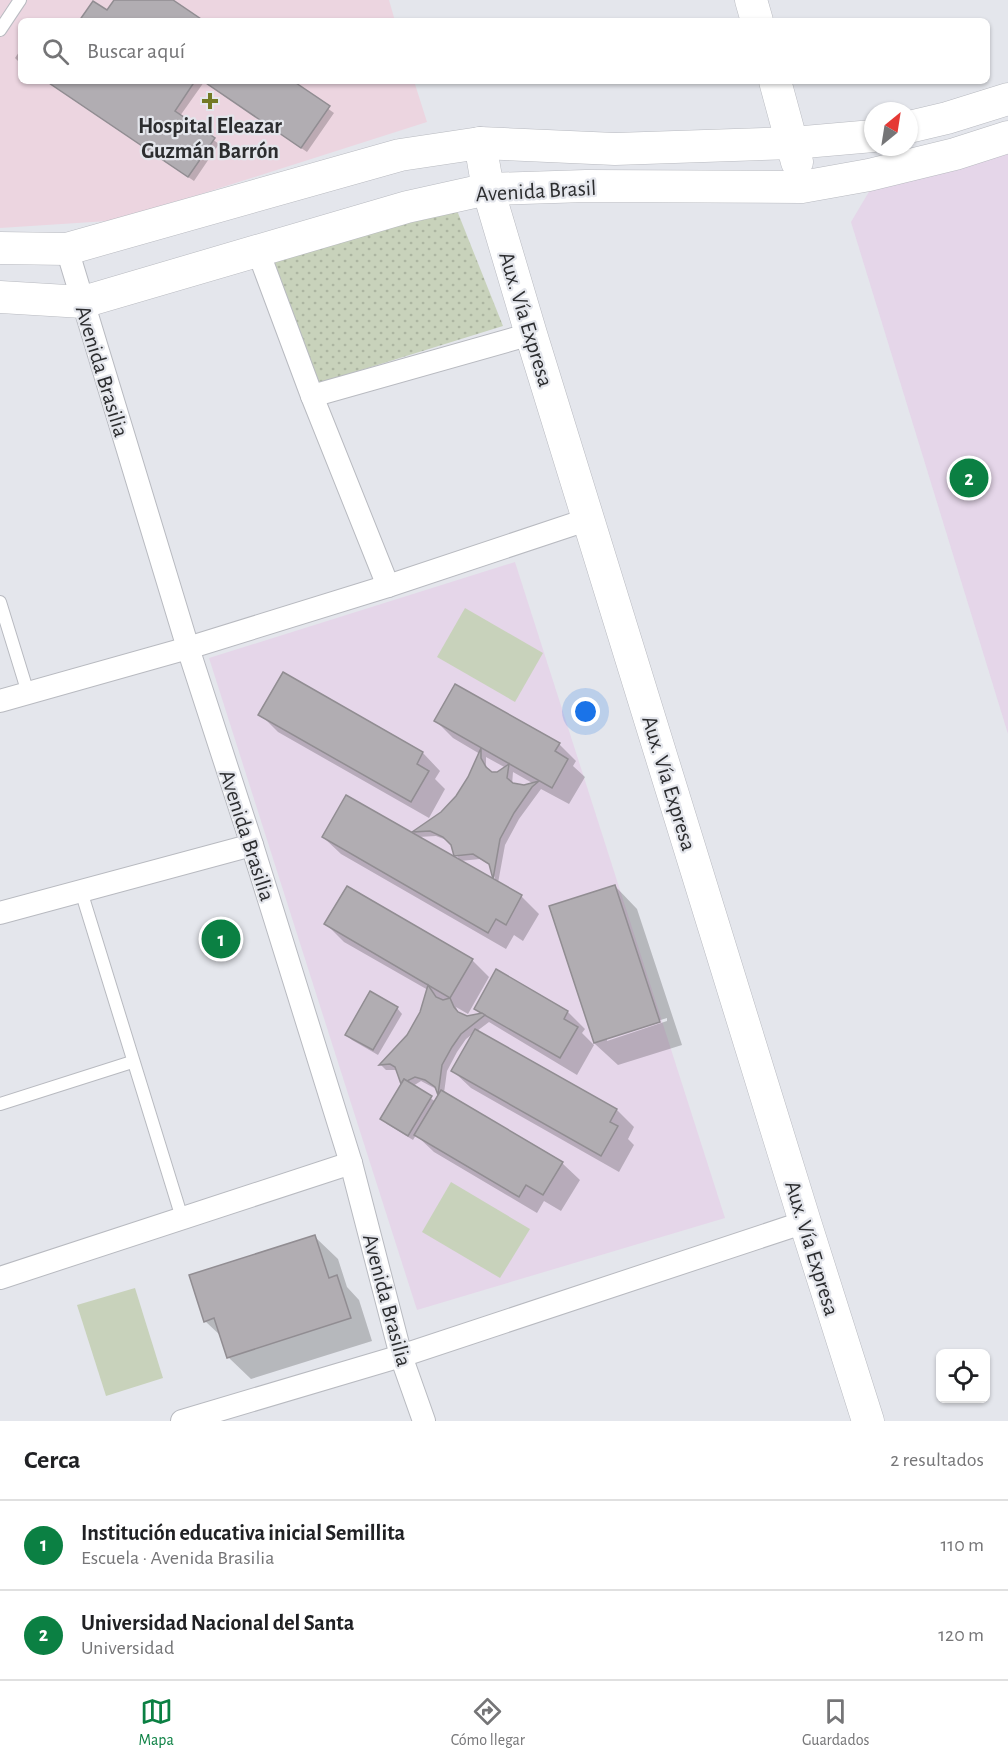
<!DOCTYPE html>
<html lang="es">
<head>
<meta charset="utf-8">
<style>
  :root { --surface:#fff; --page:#f6f6f6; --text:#202124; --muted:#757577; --line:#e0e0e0; --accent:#0b8043 }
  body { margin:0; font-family:"Alegreya Sans",sans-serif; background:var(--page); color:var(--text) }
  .controls { position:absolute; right:18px; bottom:18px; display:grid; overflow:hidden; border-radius:9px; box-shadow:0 2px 4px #0004 }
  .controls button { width:54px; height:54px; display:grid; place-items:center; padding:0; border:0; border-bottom:2px solid var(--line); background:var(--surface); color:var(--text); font:30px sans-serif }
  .compass { position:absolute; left:864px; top:102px; width:54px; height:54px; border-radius:50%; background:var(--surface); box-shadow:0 2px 4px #0004; rotate:30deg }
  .you { position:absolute; left:586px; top:712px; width:21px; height:21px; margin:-15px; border:4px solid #fff; border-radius:50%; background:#1a73e8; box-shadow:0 0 0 9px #1a73e833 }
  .badge { display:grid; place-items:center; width:39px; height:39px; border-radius:50%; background:var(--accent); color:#fff; font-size:20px; font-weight:700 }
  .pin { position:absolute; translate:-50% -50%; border:3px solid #fff; box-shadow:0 2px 6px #0006 }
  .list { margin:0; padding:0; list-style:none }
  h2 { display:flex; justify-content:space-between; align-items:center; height:78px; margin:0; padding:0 24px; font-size:26px }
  h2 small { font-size:20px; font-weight:400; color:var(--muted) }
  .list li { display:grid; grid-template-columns:39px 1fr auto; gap:18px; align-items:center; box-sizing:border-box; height:90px; padding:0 24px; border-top:2px solid var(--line) }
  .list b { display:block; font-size:22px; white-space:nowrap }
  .list p { margin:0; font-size:20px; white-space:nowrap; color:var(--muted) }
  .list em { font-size:20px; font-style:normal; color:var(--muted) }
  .icon { flex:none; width:33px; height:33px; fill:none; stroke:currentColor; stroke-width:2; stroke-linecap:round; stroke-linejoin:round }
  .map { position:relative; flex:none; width:1008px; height:1421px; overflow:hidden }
  .search { position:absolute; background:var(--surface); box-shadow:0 2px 4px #0004; left:18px; right:18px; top:18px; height:66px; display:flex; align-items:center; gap:15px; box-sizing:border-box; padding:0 21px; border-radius:9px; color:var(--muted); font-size:22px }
  .sheet { height:258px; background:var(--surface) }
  nav { display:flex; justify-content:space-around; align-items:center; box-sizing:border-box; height:84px; border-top:2px solid var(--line); background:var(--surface); font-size:16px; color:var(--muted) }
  nav a { display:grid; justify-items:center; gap:3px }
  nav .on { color:var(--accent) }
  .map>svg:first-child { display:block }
</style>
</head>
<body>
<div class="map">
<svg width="1008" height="1421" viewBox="0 0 1008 1421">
  <defs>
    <pattern id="grass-dots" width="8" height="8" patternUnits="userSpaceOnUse" patternTransform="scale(1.5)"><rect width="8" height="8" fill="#c8d2bb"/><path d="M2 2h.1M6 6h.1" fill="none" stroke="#acb5a1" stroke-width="1.8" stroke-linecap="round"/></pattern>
  </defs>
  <rect width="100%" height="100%" fill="#e4e6ec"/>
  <!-- education -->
  <g fill="#e5d6e9">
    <path d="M1008,147V734L851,222L870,190Z"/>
    <path d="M515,562L725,1218L417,1310L209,658Z"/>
  </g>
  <!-- medical -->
  <path fill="#ecd5e0" d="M0,0H389L395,21H21V81H414L427,122L198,195L108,221L0,228Z"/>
  <!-- grass -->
  <path fill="url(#grass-dots)" d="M456,208L503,326L313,385L269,258Z"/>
  <!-- garden -->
  <g fill="#c8d2bb">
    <path d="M465,608L543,653L515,702L437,657Z"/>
    <path d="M451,1182L530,1229L500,1278L422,1232Z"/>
    <path d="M135,1288L163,1378L106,1396L77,1305Z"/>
  </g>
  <!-- shadow -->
  <g fill="#0003" fill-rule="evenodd">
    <path d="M21,49V64L15,58Z"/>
    <path d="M46,81H290L334,113L307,152L204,82L180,116L219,144L194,181Z"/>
    <path d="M284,674L423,753L440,771L435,779L445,789L429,818L278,732L260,714Z"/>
    <path d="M436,721L559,744L576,761L573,766L585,777L569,804L541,789L519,819L505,845L498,883L521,896L539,914L523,941L514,935L506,949L341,854L323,837L412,834L442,814L458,797L480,754L453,738ZM486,757L506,768L498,774L489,772L486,765ZM513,772L534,784L524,787L512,785ZM436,836L449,841L460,861L480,859L491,866L496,882L418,837Z"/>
    <path d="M615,886L637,909L682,1045L618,1065L595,1044L551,907ZM667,1018V1021L607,1041V1037Z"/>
    <path d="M326,924L472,960L489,977L468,1014L456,1007L458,1012L466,1018L482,1015L475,1008L568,1012L585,1029L582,1033L594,1045L577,1075L489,1022L477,1031L617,1110L634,1127L628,1139L634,1145L619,1172L471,1088L453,1071L475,1032L466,1039L457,1052L447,1071L444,1093L562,1163L580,1180L561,1211L544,1201L537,1213L434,1152L416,1135L413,1140L387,1124L382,1119L403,1084L397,1070H386L381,1065L408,1036L421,1013L428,990L344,942ZM421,1081L438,1090L440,1095L436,1102L413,1086Z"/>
    <path d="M397,1008L402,1014L378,1055L352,1040L347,1035Z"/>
    <path d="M315,1237L338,1259L347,1287L359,1300L372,1341L251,1379L228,1357L222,1337L205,1321Z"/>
  </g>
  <!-- building -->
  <g fill="#b1adb2" stroke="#918d92" stroke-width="1.5">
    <path d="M114,0H173L204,21H79L93,1L107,10Z"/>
    <path d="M46,81H195L175,111L215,138L188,177Z"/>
    <path d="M203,81H293L330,106L301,148Z"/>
    <path d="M283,672L423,752L417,764L429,771L411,802L258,715Z"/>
    <path d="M455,684L560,743L555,751L568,759L552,788L434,721Z"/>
    <path d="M481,748V758L486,767L492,772H497L509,764L507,778L513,783L524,785L539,781L532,787L514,813L500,839L493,879L489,864L473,854L454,856L451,845L443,837L430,831L412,832L441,812L456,796L468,777Z"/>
    <path d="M346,795L522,895L506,925L496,919L488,933L322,837Z"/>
    <path d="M615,885L660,1022L594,1043L549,906Z"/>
    <path d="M347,886L473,959L450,998L324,924Z"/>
    <path d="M496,969L568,1011L564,1019L578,1027L560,1058L474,1009Z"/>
    <path d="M428,985L436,997L443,1000L450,998L454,1007L458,1012L467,1016L482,1013L485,1015L461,1034L452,1047L442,1065L438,1095L435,1087L425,1080L415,1077L407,1081L404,1079L401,1084L395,1067L390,1064L379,1065L407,1035L420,1012Z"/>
    <path d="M370,991L398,1007L373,1050L345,1035Z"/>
    <path d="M475,1029L617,1109L610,1122L618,1126L601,1156L451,1071Z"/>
    <path d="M404,1079L432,1096L408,1136L380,1119Z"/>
    <path d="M441,1090L563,1162L543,1195L526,1185L519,1197L414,1135Z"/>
    <path d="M315,1235L329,1278L337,1275L351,1318L227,1358L214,1318L204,1322L189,1275Z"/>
  </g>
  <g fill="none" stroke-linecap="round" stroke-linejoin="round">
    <!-- lane casing -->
    <g stroke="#b8bac0" stroke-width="14">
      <g id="lane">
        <path d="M0,30L20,0"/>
        <path d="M0,602L28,693"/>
        <path d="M81,891L182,1218"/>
        <path d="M0,1104L132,1062"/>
      </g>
    </g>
    <!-- street casing -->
    <g stroke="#b8bac0" stroke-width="24">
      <g id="street">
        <path d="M67,249L188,648L252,845L351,1163L401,1356L424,1421"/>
        <path d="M258,251L312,396L388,586"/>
        <path d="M312,396L531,334"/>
        <path d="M0,701L188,648L388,586L589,519"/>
        <path d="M0,913L252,845"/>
        <path d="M0,1278L351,1163"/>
        <path d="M182,1421L401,1356L805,1222"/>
      </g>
    </g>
    <!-- secondary casing -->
    <g stroke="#b8bac0" stroke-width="33">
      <g id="secondary">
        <path d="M751,0L757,21"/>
        <path d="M775,81L797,162"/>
        <path d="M909,127L947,118L1008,99"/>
        <path d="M480,143L488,189L531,334L805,1222L868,1421"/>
        <path d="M0,248L67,249L400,155L480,143L615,149L793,143L873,136"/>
        <path d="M0,297L83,302L407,207L488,189L586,186L802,187L869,175L955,154L1008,137"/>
      </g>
    </g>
    <!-- lane -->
    <use href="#lane" stroke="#fff" stroke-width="12"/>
    <!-- street -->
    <use href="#street" stroke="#fff" stroke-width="22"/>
    <!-- secondary -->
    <use href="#secondary" stroke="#fff" stroke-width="32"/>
  </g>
  <!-- markers -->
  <path fill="#727a25" stroke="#e4e6ec" stroke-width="2" d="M207 92h6v6h6v6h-6v6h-6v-6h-6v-6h6z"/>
  <g text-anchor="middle" stroke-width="4.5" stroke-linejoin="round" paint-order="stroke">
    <!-- poi labels -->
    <g font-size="22" font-weight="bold" fill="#2c2d2f" stroke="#e4e6ec">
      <text x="210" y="133">Hospital Eleazar<tspan x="210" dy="25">Guzmán Barrón</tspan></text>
    </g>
    <!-- street labels -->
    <g font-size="22" fill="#2c2d2f" stroke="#e4e6ec">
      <text transform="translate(536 190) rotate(-3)" y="8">Avenida Brasil</text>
      <text transform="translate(527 319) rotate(73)" y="8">Aux. Vía Expresa</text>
      <text transform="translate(103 371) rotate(73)" y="8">Avenida Brasilia</text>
      <text transform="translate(670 783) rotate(73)" y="8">Aux. Vía Expresa</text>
      <text transform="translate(248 835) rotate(72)" y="8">Avenida Brasilia</text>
      <text transform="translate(813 1248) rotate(73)" y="8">Aux. Vía Expresa</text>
      <text transform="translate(388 1300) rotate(75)" y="8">Avenida Brasilia</text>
    </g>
  </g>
</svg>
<div class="controls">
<button><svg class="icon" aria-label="locate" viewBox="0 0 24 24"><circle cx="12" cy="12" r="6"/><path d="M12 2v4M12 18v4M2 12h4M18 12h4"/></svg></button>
</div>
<svg class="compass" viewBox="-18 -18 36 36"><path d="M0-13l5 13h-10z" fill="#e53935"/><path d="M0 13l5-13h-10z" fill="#757577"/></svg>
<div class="you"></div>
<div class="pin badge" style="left:221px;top:939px">1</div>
<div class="pin badge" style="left:969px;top:478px">2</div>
<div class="search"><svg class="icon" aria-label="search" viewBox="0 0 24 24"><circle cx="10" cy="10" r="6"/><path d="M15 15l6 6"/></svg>Buscar aquí</div>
</div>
<section class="sheet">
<h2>Cerca<small>2 resultados</small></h2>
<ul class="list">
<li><span class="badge">1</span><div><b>Institución educativa inicial Semillita</b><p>Escuela · Avenida Brasilia</p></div><em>110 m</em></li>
<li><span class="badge">2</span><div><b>Universidad Nacional del Santa</b><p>Universidad</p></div><em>120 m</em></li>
</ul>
</section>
<nav>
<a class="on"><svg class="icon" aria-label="map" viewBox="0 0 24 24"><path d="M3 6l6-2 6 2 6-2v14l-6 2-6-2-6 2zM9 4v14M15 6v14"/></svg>Mapa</a>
<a><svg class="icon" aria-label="directions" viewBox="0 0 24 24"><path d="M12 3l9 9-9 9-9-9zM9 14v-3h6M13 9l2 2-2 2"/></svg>Cómo llegar</a>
<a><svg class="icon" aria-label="saved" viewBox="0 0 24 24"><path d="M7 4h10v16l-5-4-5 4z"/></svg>Guardados</a>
</nav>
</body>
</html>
